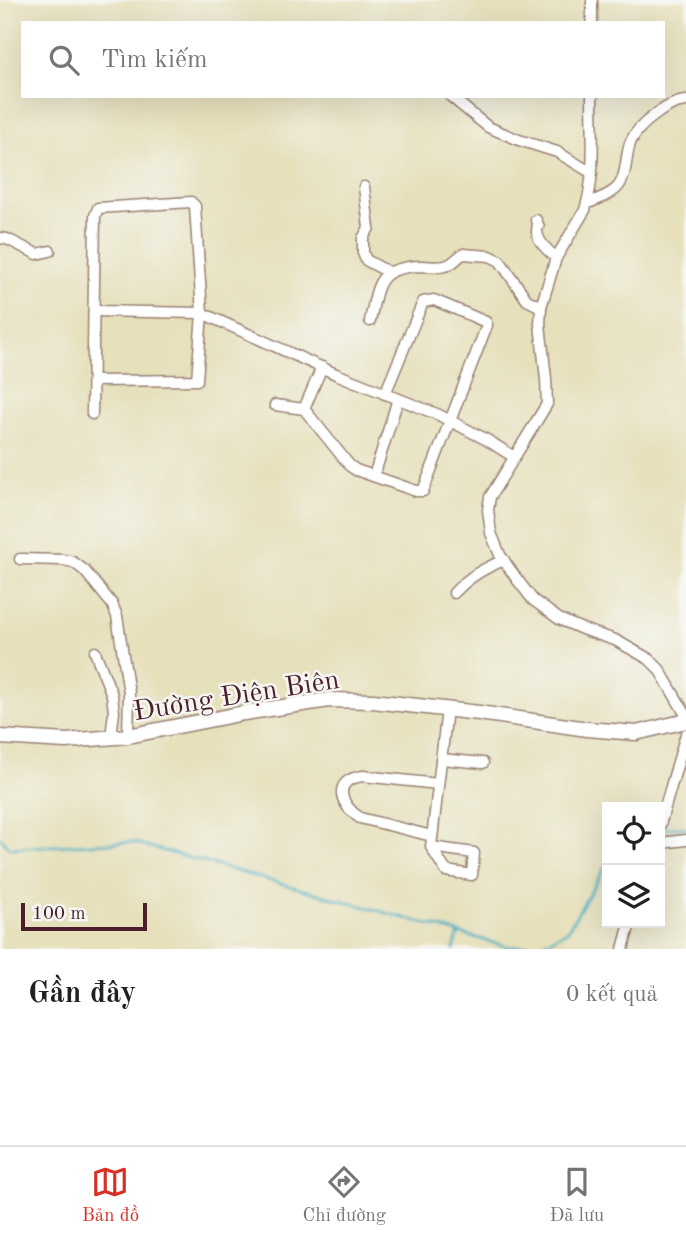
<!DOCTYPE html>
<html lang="vi">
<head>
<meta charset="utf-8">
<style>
  :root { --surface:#fff; --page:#f2f2f2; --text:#202124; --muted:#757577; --line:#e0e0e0; --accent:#d93025 }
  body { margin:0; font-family:"Old Standard TT",serif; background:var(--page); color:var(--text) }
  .controls { position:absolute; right:21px; bottom:21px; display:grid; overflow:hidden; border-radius:0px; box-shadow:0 7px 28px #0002 }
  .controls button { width:63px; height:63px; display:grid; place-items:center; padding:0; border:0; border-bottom:2px solid var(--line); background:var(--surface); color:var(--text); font:35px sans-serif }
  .scale { position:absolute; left:21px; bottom:18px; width:126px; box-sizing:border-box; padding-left:7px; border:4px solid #4a1f2b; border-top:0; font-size:19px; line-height:24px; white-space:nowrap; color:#4a1f2b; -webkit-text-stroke:5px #f6f6f2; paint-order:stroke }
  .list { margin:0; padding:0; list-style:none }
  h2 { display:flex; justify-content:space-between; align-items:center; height:91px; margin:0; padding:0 28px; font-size:30px }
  h2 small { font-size:23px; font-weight:400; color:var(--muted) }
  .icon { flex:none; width:38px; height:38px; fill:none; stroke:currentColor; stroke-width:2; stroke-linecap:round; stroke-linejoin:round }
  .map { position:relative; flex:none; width:686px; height:949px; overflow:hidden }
  .search { position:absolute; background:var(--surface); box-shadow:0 7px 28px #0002; left:21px; right:21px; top:21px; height:77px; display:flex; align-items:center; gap:18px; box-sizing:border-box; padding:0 24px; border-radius:0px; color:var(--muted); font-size:26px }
  .sheet { height:196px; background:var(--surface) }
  nav { display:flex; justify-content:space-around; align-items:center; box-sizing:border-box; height:98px; border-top:2px solid var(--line); background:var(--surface); font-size:19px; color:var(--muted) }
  nav a { display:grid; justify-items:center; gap:4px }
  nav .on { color:var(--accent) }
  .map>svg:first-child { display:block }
</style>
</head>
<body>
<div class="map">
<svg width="686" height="949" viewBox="0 0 686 949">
  <rect width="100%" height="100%" fill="#f6f6f2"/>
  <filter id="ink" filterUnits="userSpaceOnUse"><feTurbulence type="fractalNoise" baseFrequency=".0143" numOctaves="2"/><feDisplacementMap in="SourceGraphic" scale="14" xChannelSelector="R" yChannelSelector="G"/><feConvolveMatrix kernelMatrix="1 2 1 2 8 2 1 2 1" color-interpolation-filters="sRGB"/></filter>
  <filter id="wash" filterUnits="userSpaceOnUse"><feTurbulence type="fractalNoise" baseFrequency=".00686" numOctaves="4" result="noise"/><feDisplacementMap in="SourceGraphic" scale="28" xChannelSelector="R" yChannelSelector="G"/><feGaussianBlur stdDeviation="1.57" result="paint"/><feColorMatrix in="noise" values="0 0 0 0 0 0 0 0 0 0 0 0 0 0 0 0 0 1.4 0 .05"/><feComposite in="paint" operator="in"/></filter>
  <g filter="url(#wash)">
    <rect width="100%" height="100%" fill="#e6e0bb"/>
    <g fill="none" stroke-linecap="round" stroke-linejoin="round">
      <!-- stream -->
      <g stroke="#43adc2" stroke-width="2.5">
        <path d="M661,829L686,827"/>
        <path d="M0,837L9,848L132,842L509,947L539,945L567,931L607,864"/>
        <path d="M454,949L459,933"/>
      </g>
    </g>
  </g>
  <g filter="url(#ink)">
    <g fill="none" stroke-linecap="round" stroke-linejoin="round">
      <!-- minor casing -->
      <g stroke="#988073" stroke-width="13">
        <g id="minor">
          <path d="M592,23V0"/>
          <path d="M450,96L488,127L519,140L557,152L592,173"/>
          <path d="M592,96C592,133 596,175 585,210L556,258L541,307L540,324L546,379L547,404L490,497L488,510L491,533L500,555L516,578L533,600L559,619L582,629L615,640L649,659L659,669L686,715"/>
          <path d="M364,187L369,228L363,238V253L366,260L388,272"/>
          <path d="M588,203C598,199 614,194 620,184C628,171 625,154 631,141C638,125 668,102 686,101"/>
          <path d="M536,220C541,232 537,220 537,232C538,243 549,251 556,258"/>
          <path d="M0,238L7,239L37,254L50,251"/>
          <path d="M94,311L202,313L336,374L439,415L487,440L514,457"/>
          <path d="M370,321C378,283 377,267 422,266C431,266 442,269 450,264C454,262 458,257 463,254L490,256L500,261L527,300L541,307"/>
          <path d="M275,405L304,409L350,466L356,470L416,491H423L487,325L486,322L434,300L423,302L385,394"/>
          <path d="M304,409L322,367"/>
          <path d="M92,414L95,216L98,208L191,202L195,206L202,313L197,380L93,381"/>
          <path d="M374,476L398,399"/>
          <path d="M20,559L63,560L73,562L84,570L112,604L117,616L129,693L128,736"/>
          <path d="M454,593C470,576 483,569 504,560"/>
          <path d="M95,652L112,695L114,712L111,737"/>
          <path d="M441,759L483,763"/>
          <path d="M660,825L686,734"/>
          <path d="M432,836L360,818C339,804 332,780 363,776L438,784"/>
          <path d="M660,843L686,840"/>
          <path d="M431,847L474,853L472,875L446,871L431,847L447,709"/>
          <path d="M623,949L630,923"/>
        </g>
      </g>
      <!-- major casing -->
      <g stroke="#988073" stroke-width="17">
        <path id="major" d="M0,737L66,741L128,736L244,713L329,700L373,701L479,713L587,729L636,733L686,721"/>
      </g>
      <!-- minor -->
      <use href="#minor" stroke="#fff" stroke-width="10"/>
      <!-- major -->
      <use href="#major" stroke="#fff" stroke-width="14"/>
    </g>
  </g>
  <g text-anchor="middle" stroke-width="5" stroke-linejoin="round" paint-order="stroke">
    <!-- street labels -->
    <g font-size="28" fill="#4a1f2b" stroke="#f6f6f2">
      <text transform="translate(236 694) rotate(-9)" y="10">Đường Điện Biên</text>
    </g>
  </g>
</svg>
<div class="controls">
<button><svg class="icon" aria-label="locate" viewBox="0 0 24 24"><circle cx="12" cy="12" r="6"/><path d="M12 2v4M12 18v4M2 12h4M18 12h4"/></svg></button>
<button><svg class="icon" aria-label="layers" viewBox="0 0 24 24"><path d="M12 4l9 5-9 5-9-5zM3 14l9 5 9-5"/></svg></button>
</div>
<div class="scale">100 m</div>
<div class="search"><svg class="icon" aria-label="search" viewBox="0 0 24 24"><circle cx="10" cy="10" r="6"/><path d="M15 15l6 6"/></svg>Tìm kiếm</div>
</div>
<section class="sheet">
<h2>Gần đây<small>0 kết quả</small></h2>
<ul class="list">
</ul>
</section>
<nav>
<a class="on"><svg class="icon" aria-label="map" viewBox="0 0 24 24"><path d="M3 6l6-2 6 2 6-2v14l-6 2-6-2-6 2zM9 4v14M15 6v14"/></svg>Bản đồ</a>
<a><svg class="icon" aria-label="directions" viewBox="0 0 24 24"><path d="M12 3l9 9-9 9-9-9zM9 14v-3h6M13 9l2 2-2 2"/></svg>Chỉ đường</a>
<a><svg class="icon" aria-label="saved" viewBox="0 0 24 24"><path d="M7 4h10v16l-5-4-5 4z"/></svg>Đã lưu</a>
</nav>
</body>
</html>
